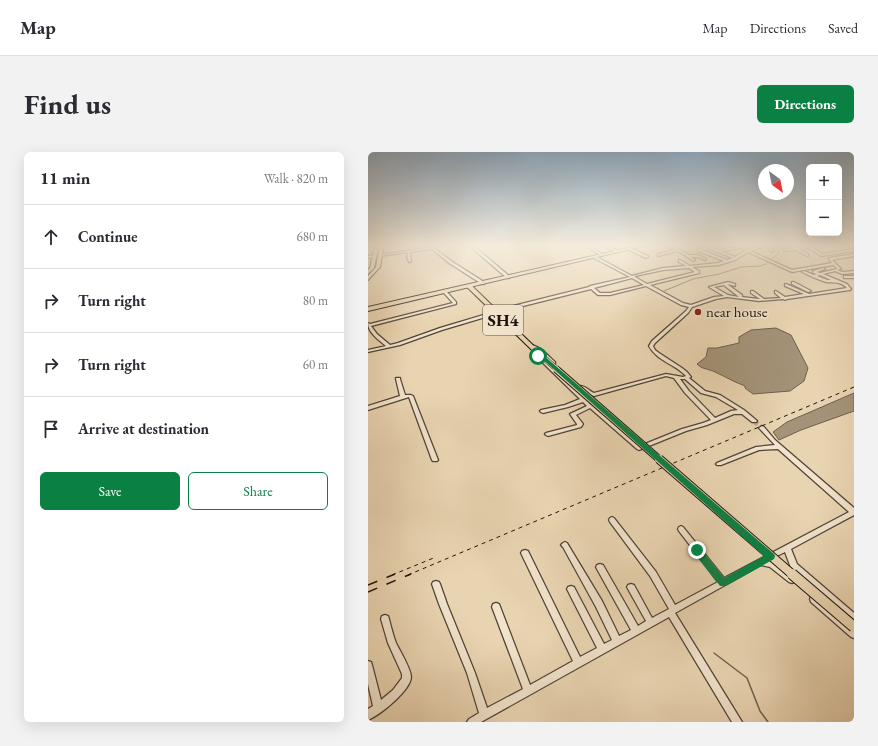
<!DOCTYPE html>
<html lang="en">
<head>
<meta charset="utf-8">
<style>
  :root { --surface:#fff; --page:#f2f2f3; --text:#2b2b33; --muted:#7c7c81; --line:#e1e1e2; --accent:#0b8043 }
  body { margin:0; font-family:"EB Garamond",serif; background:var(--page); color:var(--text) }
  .controls { position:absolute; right:12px; top:12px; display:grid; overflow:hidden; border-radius:6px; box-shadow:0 4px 16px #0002 }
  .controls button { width:36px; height:36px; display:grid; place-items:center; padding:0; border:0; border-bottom:1px solid var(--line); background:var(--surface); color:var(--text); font:20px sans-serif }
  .compass { position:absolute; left:390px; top:12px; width:36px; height:36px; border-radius:50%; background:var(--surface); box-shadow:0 4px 16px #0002; rotate:147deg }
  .stop { position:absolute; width:12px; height:12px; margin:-9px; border:3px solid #0b8043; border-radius:50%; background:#fff }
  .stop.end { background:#0b8043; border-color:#fff; box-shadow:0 1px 4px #0008 }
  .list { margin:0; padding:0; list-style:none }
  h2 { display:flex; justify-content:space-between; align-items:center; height:52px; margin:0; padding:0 16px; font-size:17px }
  h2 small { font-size:13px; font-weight:400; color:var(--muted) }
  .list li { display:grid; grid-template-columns:26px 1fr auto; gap:12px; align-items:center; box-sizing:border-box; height:64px; padding:0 16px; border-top:1px solid var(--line) }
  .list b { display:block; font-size:15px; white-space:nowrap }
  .list em { font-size:13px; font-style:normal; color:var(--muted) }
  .actions { display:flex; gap:8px; padding:12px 16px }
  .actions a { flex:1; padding:9px 0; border:1px solid var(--accent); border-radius:6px; text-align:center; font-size:14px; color:var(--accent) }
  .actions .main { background:var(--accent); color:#fff }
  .icon { flex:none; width:22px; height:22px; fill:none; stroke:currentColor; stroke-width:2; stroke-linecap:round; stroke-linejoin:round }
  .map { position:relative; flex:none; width:486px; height:570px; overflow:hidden; border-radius:6px }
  header { display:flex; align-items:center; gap:24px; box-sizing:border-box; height:56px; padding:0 20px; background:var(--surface); border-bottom:1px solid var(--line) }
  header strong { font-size:19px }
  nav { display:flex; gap:22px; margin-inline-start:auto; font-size:14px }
  .intro { display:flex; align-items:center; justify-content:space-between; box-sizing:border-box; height:96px; padding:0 24px }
  h1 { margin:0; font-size:28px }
  .button { padding:10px 18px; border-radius:6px; background:var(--accent); color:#fff; font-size:14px; font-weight:700 }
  main { display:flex; gap:24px; padding:0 24px }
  aside { flex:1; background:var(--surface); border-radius:6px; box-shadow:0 4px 16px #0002 }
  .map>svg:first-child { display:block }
</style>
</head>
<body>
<header>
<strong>Map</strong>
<nav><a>Map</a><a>Directions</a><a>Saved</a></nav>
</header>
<div class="intro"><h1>Find us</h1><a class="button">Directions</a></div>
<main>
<aside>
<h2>11 min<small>Walk · 820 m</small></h2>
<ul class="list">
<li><svg class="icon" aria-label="ahead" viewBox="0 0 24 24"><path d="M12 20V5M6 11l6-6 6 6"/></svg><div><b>Continue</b></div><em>680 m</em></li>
<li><svg class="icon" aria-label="right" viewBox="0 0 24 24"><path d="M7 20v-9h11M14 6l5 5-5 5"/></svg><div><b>Turn right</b></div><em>80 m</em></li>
<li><svg class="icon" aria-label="right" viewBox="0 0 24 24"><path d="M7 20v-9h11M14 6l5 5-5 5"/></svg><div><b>Turn right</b></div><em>60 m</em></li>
<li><svg class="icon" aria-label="arrive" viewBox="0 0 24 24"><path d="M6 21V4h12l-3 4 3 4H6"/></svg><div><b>Arrive at destination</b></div></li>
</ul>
<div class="actions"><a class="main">Save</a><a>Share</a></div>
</aside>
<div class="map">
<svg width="486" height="570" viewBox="0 0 486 570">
  <rect width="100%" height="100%" fill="#e9d4b1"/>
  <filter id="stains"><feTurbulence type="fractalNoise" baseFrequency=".005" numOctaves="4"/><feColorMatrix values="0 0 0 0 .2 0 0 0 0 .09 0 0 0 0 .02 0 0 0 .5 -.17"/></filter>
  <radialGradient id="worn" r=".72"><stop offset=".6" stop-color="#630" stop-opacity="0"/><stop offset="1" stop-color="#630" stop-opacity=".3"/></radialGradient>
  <!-- water -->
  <g fill="#a49379" stroke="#6e604e">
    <path d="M408,176L423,183L440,216L436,229L422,239L385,242L377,236V234C366,230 358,225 347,220C341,217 333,217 329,212L338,205L340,196H349L371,191V185L383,178Z"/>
    <path d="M486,241V259L433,278L411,288L405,280L419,270Z"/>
  </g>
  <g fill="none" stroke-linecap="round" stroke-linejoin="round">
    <!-- stream-far1 -->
    <path stroke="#6e604e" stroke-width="1" d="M296,139L325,127L351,122L373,115L392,114L398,112L410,102V98L404,93"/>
    <!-- stream -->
    <path stroke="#6e604e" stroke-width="1.5" d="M346,501L379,526L392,559L400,570"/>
    <!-- minor-tunnel -->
    <path stroke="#c0ae90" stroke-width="5" stroke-dasharray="5 2.5" stroke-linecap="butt" d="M386,269L394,276"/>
    <!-- minor casing -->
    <g stroke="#514436" stroke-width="2.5">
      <g id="minor">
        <path d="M218,93H221L235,103L233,104Z"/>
        <path d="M233,93H236L251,99L249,100Z"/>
        <path d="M295,93H298L311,97L321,103H330L338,107L337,108L330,105H323L327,108L325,109L315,102L309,99L290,104V102L306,98Z"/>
        <path d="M334,93H337L350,98L376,94L375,96L353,99L367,105L378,98L392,94L391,93H394L395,95L382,99L424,118L464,111L461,107V106L486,102V104L464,108L473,117L469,118L474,120L486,119V121L474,122L467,119L455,122L479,132L483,137L482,138L419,147L417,148L415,147L391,149L359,145L348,147L324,155L320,161L287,191L285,194L287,198L291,201L314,216L319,220L323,225L321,226L337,239L352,243L376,258L388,268L389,269L388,270H384L374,262H366L339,273L318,279L271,298L269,297L222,256L208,263L215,272L213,275L180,284L178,283L177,282L178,281L209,273V272L202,262L219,254L215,250L200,255L175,261L173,260L172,259L173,258L197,253L212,247L173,209V207H177L217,246H220V247L219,248L222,252L272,294L314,277L335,271L343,268L317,241L306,226L298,224L226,244L219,242L211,235V234C217,233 221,239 226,241L298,222L315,225L318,224C307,212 289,209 281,194L284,189L318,159L321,155L313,153L278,134L242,143H230L223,137L151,155L74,178L32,193L0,200V198L18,194C11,188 0,181 0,171L2,172L85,151L76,141V139H78L88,150V152L3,174L9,182L22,193L30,191L72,176L149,153L221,135L222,134L262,125L226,106V105L227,104L264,124L295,116L318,114L311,110V108H312L322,114L350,111L356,109L330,99V97L339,96ZM342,97L365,106L359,108L334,98ZM380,100L424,120L466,113L469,117L452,121L449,120L457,117L455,116L445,119V121L449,122L446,123L436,119L434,120C440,123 451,128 458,130C466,131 473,129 479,136L441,142L418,132H417V134L436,142L417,145L408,139H407V141L413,146L396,147L385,139H383V141L392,147H391L374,145V143L359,132L367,134V132L360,130L341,135L356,144L346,145L323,153L315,151L282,133L331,121V119L324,115L351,113L367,108ZM321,116L327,120L279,132L267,125V124L295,118ZM452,123L463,128H459L449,124ZM264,126L276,133L242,141H232L226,136ZM356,133L357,134L371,145L360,143L346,135ZM312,227H317L333,241L348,245L370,258L363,259L347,266L321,239Z"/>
        <path d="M397,93H400L406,99L404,100Z"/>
        <path d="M421,93H424L429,96L439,94L438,93H441L454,102L486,97V99L453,104L441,96L431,97L440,102V104H439L428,98L416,99V97L425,96Z"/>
        <path d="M104,94H106L141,124V126H139L104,96Z"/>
        <path d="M65,95L83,109L116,130V132H114L81,111L64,97L42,100L43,103L42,105L43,109L42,110H41L39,105L40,103L39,100L12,104L11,103Z"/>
        <path d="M262,96L280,104V105L278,106L261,98Z"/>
        <path d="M7,103L8,104V105L0,106V104Z"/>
        <rect x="476" y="124" width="10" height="2"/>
        <path d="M424,130H426L443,139L440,140L424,132Z"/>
        <path d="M163,193C172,194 180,204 187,210V212H183L173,202L163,195Z"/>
        <path d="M28,226H32V227L37,243H43L45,244L70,308L69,309H65L64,308L41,245L0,258V254L32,244L28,227Z"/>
        <path d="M394,274L396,275L407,288L486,356V363L423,397L429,412L486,461V470L483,469L423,416L417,400L401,408L407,410L427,426L428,428L427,430L424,431L421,430L402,415L393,413L307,461L374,570H364L301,465L113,570H99L101,567L111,561L99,521L71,452L64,432L65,430L68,429L71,430L72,432L79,452L107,521L119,556L155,537L124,455L125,452L128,451L131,452L162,533L205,509L153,401L154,399L157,398L160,399L212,505L229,496L199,437L200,435L203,434L206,435L236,492L244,488L228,455L195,395L193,393L195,391L197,390L199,391L234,449L251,484L263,478L229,417L228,415L229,413L232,412L235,413L270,474L278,469L260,437L259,435L260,433L263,432L266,433L284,466L301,457L282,424L242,370L241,368L242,366L244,365L246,366L288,420L307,453L350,430L311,379L310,377L311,375L313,374L315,375L356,426L481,360L410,297L391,298L353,313H349L348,312L349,311L388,295L407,293L391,276Z"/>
        <path d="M446,443L449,444L486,477V486L483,485L443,450L442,447L443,444Z"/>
        <path d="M17,463L20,464L21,467C23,475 25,483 28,491C32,499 43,517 43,525C43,538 12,563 0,568V557L5,554L0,532V509L3,510L4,513L13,548L25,538L34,526V522L20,491L13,467L14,464Z"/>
      </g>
    </g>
    <!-- major casing -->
    <g stroke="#1e140d" stroke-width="2">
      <g id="major">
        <path d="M7,93H11L6,116L0,122V118L2,116Z"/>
        <path d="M12,93H16L12,115L0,128V124L8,115Z"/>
        <path d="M476,93L486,94V96L477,94Z"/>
        <path d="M99,133H103L172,200V202H168L99,135Z"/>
      </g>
    </g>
    <!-- highway casing -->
    <g stroke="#1e140d" stroke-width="2">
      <path id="highway" d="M273,93H280L0,159V155Z"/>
    </g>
    <!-- minor -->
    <use href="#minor" fill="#f1e3cc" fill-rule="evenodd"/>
    <!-- major -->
    <use href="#major" fill="#e9d4b1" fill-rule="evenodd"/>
    <!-- highway -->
    <use href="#highway" fill="#e9d4b1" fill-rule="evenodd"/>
    <!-- rail-far1 -->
    <g stroke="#1e140d" stroke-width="1" stroke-dasharray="4 4" stroke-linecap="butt">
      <path d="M24,423L68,405"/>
      <path d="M40,423L486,235"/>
    </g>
    <!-- rail -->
    <g stroke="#1e140d" stroke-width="1.5" stroke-dasharray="10 10" stroke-linecap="butt">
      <path d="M0,433L27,422"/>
      <path d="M0,440L43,422"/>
    </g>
    <!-- major-bridge-far3 casing -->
    <g stroke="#1e140d" stroke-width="6" stroke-linecap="butt">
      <path id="major-bridge-far3" d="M170,201L190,218"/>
    </g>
    <!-- major-bridge-far2 casing -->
    <g stroke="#1e140d" stroke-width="8" stroke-linecap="butt">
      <path id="major-bridge-far2" d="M188,217L292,308"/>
    </g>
    <!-- major-bridge-far1 casing -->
    <g stroke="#1e140d" stroke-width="10" stroke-linecap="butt">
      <path id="major-bridge-far1" d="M291,307L425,423"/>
    </g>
    <!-- major-bridge casing -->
    <g stroke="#1e140d" stroke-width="12" stroke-linecap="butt">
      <path id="major-bridge" d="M424,422L486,475"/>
    </g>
    <!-- major-bridge-far3 -->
    <use href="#major-bridge-far3" stroke="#e9d4b1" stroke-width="5"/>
    <!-- major-bridge-far2 -->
    <use href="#major-bridge-far2" stroke="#e9d4b1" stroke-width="6"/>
    <!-- major-bridge-far1 -->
    <use href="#major-bridge-far1" stroke="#e9d4b1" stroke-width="8"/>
    <!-- major-bridge -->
    <use href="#major-bridge" stroke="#e9d4b1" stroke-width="10"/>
  </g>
  <!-- sky -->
  <linearGradient id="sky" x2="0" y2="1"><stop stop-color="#8da7bc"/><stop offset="0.54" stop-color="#f5ecdc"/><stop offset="1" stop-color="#f5ecdc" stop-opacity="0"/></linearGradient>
  <rect width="486" height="173" fill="url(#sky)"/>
  <!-- route -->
  <path fill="#0b8043" d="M168,197L406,402L407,404L406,407L358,434H352L326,401L324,398L326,396H332L356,426L396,404L172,205H168L166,199Z"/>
  <!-- markers -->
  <circle fill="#8f2418" stroke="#f1e3cc" stroke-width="1.5" cx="330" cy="160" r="4"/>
  <g text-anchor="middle" stroke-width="3.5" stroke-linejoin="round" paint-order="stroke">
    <!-- far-poi labels -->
    <g font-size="15" fill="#1e140d" stroke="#f1e3cc" text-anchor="start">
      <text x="338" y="165">near house</text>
    </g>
    <!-- shield labels -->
    <rect fill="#f1e3cc" stroke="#5d5246" stroke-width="1" x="115" y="153" width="40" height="30" rx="3"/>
    <g font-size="17" font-weight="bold" fill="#1e140d">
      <text x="135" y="174">SH4</text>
    </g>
  </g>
  <rect width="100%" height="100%" filter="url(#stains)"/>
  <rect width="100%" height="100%" fill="url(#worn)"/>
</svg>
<div class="controls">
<button>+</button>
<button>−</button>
</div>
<svg class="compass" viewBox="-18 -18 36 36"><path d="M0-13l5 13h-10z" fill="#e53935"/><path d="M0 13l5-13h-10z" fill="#7c7c81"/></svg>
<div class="stop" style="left:170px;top:204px"></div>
<div class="stop end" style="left:329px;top:398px"></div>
</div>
</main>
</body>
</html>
